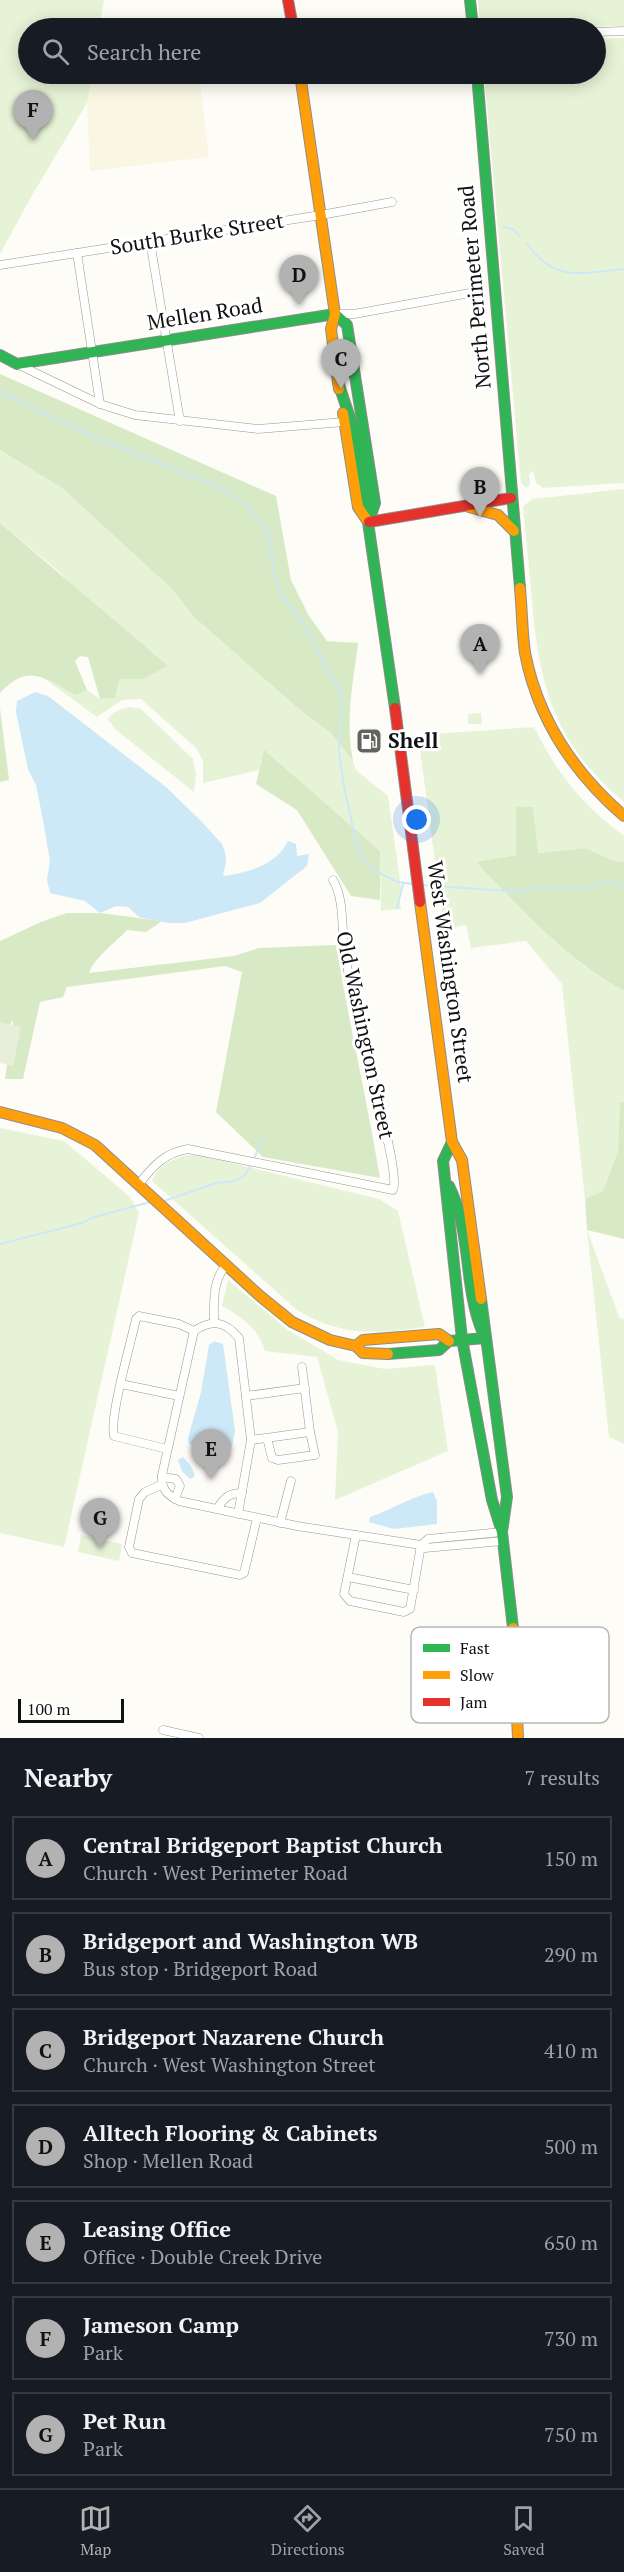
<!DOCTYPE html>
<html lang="en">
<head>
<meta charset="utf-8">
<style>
  :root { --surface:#171b24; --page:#20242c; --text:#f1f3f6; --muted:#9ea1a6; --line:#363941; --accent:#b2b2b3 }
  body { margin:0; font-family:"PT Serif",serif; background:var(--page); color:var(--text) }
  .scale { position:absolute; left:18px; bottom:15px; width:106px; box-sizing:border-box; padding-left:6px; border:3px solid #111; border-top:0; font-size:16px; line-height:21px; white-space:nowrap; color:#111; -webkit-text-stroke:4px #fff; paint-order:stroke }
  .you { position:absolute; left:417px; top:820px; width:21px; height:21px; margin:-15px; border:4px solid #fff; border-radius:50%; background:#1a73e8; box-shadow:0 0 0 9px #1a73e833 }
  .badge { display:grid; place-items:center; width:39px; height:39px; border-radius:50%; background:var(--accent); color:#111; font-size:20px; font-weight:700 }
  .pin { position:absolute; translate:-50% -50px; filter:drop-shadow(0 2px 3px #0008) }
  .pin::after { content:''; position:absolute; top:32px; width:21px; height:18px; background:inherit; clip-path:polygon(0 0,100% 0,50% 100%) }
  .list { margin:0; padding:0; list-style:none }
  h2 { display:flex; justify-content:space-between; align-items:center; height:78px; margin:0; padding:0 24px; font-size:26px }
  h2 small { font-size:20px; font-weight:400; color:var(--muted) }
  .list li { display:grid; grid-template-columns:39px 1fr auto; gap:18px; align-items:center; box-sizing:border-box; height:84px; margin:0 12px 12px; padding:0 12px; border:2px solid var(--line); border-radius:0px }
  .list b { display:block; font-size:22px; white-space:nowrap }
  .list p { margin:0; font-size:20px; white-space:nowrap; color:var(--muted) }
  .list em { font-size:20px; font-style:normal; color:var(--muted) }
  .icon { flex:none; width:33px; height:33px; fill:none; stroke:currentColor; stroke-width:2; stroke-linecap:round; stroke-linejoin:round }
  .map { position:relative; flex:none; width:624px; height:1738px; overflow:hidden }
  .search { position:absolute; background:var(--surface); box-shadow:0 3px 15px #0003; left:18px; right:18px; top:18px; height:66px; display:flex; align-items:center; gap:15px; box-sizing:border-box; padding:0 21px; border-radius:33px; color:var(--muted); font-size:22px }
  .sheet { height:750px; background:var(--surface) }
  nav { display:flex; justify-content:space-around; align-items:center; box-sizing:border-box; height:84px; border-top:2px solid var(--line); background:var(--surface); font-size:16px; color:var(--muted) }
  nav a { display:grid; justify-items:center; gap:3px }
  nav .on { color:var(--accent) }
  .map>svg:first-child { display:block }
</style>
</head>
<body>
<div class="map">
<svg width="624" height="1738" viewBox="0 0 624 1738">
  <rect width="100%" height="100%" fill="#fdfcf7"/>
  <!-- farmland -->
  <path fill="#f9f7e4" d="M92,74H199L209,157L90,171L87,103Z"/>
  <!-- green -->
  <g fill="#e7f3d7">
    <path d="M0,0H104L99,28H28V74H92L87,103L31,197L0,254Z"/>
    <path d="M478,0H624V26L483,28L480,27Z"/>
    <path d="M624,38V483L543,488L536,483L533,471L529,474L530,485L526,488L521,483L484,74H596V39Z"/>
    <path d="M0,450L62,488L171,588L194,617L300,710L331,733L353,761L356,770L388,796L402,895L399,898L401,909L381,911L380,851L264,751L259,770L203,783V761L196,748L141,699L122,700L97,717L41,676L75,695L87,690L100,699L114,698L118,679H143L62,574L0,523Z"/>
    <path d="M624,489V802C546,736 538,675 530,579C528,555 525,531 523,506L533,499Z"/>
    <path d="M130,707L141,709L193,759L196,775L194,792L115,729L108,719C112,712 122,708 130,707Z"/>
    <path d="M481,713L482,724H468V714Z"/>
    <path d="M534,727C559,776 580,802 624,836V862L614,861L585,848L537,853L533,807H516V855L476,862C522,909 566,960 624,991V1102L620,1103L618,1151L603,1191L585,1199L562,984L526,941L471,948L466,925L444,929L418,735Z"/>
    <path d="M0,1128L64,1141L130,1197L139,1213L64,1547L0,1533Z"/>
    <path d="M190,1155L203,1156L379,1199L398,1211L425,1327C372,1334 344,1337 297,1310L152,1181C158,1164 174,1158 190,1155Z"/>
    <path d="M587,1230L619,1317L624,1319V1444L609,1437Z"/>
    <path d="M228,1280L288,1330L338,1360L385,1369L435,1365L448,1451L335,1500L338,1432L317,1357L265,1351C258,1328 242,1317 222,1306Z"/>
    <path d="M81,1535L122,1544L119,1561L78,1552Z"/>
  </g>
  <!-- forest -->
  <g fill="#d8eac5">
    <path d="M0,374L276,496L291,580L309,616L327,641L358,643C353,683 345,721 353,761L331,733L300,710L194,617L171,588L62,488L0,450Z"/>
    <path d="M0,523L168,666L143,679H119L115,698L100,699L88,657L80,656L75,661L87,690L75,695C45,678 28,662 0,693Z"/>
    <path d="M0,708L9,780L0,782Z"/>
    <path d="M264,750L380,851V900L351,896L297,810L256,784Z"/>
    <path d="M516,807H533L538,853L585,848L614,861L624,862V991C566,959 522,910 476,862L516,855Z"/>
    <path d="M67,913H100L162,921L146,932L127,930C115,943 94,958 89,973L234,956L259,948L336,945C349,1023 367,1100 380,1178L263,1157L216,1112L242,972L225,966L67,987L63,997L40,1002L23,1079H5L13,1020L0,1036V941L41,922Z"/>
    <path d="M620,1102H624V1239L587,1230L585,1199L603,1191L618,1151Z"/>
  </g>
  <!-- cemetery -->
  <path fill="#e9eedb" d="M0,1022L21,1027L13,1066L0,1063Z"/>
  <!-- water -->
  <g fill="#cde8f7">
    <path d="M35,692L48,696L166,787L203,823L222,844L225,852L226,862L223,876C248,872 276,866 288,841L296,844L297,856L309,854L307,866L260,903L185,923H169L139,917L128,907L116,906L100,913L85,901L50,893L47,880L50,861L43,820L36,785L28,769L16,712L17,701Z"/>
    <path d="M214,1341L223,1344L235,1431L232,1446L229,1450C215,1449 203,1450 189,1444L188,1438L201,1392L209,1345Z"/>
    <path d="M183,1457L191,1466L195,1476L190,1479L182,1471L178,1460Z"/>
    <path d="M433,1492L437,1501V1524L394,1529L369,1522L370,1517C392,1510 410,1497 433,1492Z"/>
  </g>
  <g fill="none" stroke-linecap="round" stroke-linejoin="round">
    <!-- stream -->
    <g stroke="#cde8f7" stroke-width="2">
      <path d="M504,227L513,229L520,236"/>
      <path d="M527,244C555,283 582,273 624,269"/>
      <path d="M0,392L94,437L218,487L246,504L261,521L271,540L273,569L282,597L300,619L342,695L339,751L344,787L359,855L375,871L398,882L413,884"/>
      <path d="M422,885L520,892L537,887L585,888L607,882L624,885"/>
      <path d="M397,908L403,884"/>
      <path d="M254,1159L262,1139"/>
      <path d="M164,1201L216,1183L235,1181L244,1176L252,1164"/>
      <path d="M0,1244L82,1223L91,1218L150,1202"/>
    </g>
    <!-- street casing -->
    <g stroke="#979795" stroke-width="9">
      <g id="street">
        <path d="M596,32L624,31"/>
        <path d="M150,241L180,421"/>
        <path d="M77,253L100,404"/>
        <path d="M0,265L321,215L392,202"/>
        <path d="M335,314H354L470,293"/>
        <path d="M17,364L100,404L135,415L258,429L344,422"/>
        <path d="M139,1184C153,1166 164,1153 188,1149L393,1190C400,1174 372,1079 366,1056C358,1022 350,987 345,952C341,930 345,900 333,880"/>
        <path d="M214,1323C214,1302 212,1282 226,1265"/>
        <path d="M121,1384L179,1396"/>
        <path d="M246,1396L305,1388"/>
        <path d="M267,1438L272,1458L278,1460L315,1455L310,1432"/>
        <path d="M251,1440L310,1432L302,1367"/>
        <path d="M167,1449L114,1436C109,1418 131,1342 136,1319L139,1316L179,1324L194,1331"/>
        <path d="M162,1477L176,1479L180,1486L175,1499"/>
        <path d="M161,1485L145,1492L139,1499L129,1547L132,1553L240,1575L244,1573L257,1518"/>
        <path d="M217,1509C224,1498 228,1493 242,1493"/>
        <path d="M238,1514L251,1440L239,1338C225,1321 212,1319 194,1331L162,1475C161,1489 167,1495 179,1501L297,1526L421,1545L425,1548L503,1541"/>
        <path d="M280,1523L291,1481"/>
        <path d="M356,1535L344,1594L350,1601L404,1612L410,1609L421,1545"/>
        <path d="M421,1545L428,1539L502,1532"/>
        <path d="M348,1577L414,1590"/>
        <path d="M163,1730L199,1738"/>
      </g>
    </g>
    <!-- fast casing -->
    <g stroke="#8e8d8b" stroke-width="12">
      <g id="fast">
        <path d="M470,0L473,28"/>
        <path d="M477,74L520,588"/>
        <path d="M335,314L347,325L375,503L370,518"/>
        <path d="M0,355L17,364L335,314"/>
        <path d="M338,382L355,433L395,708"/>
        <path d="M452,1142L443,1161L462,1339L492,1500L502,1532L513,1628"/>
        <path d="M449,1186C472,1232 463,1284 482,1331"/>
        <path d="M481,1299L507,1497L502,1532"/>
        <path d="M388,1354L439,1350L449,1341L486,1338"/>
      </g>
    </g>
    <!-- slow casing -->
    <g stroke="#8e8d8b" stroke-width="12">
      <g id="slow">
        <path d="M300,74L335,314L331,329L339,389"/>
        <path d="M343,413L358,507L367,520"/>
        <path d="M469,507L498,515L514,531"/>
        <path d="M520,588C522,609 522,632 525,653C538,720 573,772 624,816"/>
        <path d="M420,902L452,1142L462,1160L481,1299"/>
        <path d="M0,1112L62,1128L95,1145L260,1296L292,1322L330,1340L356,1346L363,1353L388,1354"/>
        <path d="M356,1346L363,1340L439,1334L449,1341"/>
        <path d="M513,1628L518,1738"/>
      </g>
    </g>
    <!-- jam casing -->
    <g stroke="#8e8d8b" stroke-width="12">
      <g id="jam">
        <path d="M288,0L293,28"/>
        <path d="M369,522L511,498"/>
        <path d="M395,708L420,902"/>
      </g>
    </g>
    <!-- street -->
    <use href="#street" stroke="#fffffe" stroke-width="8"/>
    <!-- fast -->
    <use href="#fast" stroke="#30b455" stroke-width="10"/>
    <!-- slow -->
    <use href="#slow" stroke="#ff9f0a" stroke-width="10"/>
    <!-- jam -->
    <use href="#jam" stroke="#e5322d" stroke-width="10"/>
  </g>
  <!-- icons -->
  <defs>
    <g id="fuel-square" transform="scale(1.35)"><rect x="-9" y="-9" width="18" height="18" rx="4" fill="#646362" stroke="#fff"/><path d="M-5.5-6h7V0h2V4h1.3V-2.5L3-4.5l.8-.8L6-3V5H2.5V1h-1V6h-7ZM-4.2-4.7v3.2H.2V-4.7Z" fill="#fff"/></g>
  </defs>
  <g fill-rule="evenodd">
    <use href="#fuel-square" x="369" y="741"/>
  </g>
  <g text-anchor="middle" stroke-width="6" stroke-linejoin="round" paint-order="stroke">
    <!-- street labels -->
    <g font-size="21" fill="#111" stroke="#fff">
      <text transform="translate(197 234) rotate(-9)" y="7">South Burke Street</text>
      <text transform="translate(475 287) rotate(-95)" y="7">North Perimeter Road</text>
      <text transform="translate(205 314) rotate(-9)" y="7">Mellen Road</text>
      <text transform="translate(450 972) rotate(82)" y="7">West Washington Street</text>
      <text transform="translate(365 1035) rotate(78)" y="7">Old Washington Street</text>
    </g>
    <!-- poi labels -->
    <g font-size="21" font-weight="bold" fill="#111" stroke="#fff" text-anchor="start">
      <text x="388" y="748">Shell</text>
    </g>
  </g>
  <!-- legend -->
  <rect x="411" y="1627" width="198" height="96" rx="9" fill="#fff" stroke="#b8b8b8" stroke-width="1.5"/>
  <rect x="423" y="1644" width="27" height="8" fill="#30b455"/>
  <rect x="423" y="1671" width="27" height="8" fill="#ff9f0a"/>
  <rect x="423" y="1698" width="27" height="8" fill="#e5322d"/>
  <g font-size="16" fill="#111">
    <text x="460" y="1654">Fast</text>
    <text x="460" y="1681">Slow</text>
    <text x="460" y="1708">Jam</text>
  </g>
</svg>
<div class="scale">100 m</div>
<div class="you"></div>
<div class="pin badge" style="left:480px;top:674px">A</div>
<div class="pin badge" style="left:480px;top:517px">B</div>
<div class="pin badge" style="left:341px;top:389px">C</div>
<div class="pin badge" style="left:299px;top:305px">D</div>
<div class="pin badge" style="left:211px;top:1479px">E</div>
<div class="pin badge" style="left:33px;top:140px">F</div>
<div class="pin badge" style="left:100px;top:1548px">G</div>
<div class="search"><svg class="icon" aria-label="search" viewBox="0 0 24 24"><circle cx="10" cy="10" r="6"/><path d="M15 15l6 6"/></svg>Search here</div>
</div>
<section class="sheet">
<h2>Nearby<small>7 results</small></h2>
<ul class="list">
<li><span class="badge">A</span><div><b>Central Bridgeport Baptist Church</b><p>Church · West Perimeter Road</p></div><em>150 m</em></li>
<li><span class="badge">B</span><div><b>Bridgeport and Washington WB</b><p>Bus stop · Bridgeport Road</p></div><em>290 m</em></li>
<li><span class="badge">C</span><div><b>Bridgeport Nazarene Church</b><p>Church · West Washington Street</p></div><em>410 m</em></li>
<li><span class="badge">D</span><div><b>Alltech Flooring &amp; Cabinets</b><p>Shop · Mellen Road</p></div><em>500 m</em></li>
<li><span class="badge">E</span><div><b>Leasing Office</b><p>Office · Double Creek Drive</p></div><em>650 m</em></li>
<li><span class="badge">F</span><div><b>Jameson Camp</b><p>Park</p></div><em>730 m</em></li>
<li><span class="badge">G</span><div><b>Pet Run</b><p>Park</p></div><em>750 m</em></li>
</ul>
</section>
<nav>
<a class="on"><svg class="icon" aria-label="map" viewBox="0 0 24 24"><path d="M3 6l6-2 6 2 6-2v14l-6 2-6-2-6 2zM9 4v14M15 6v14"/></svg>Map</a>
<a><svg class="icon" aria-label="directions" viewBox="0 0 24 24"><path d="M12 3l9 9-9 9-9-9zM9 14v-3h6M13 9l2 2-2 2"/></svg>Directions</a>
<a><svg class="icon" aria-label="saved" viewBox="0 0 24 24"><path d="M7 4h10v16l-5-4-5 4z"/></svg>Saved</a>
</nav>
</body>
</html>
